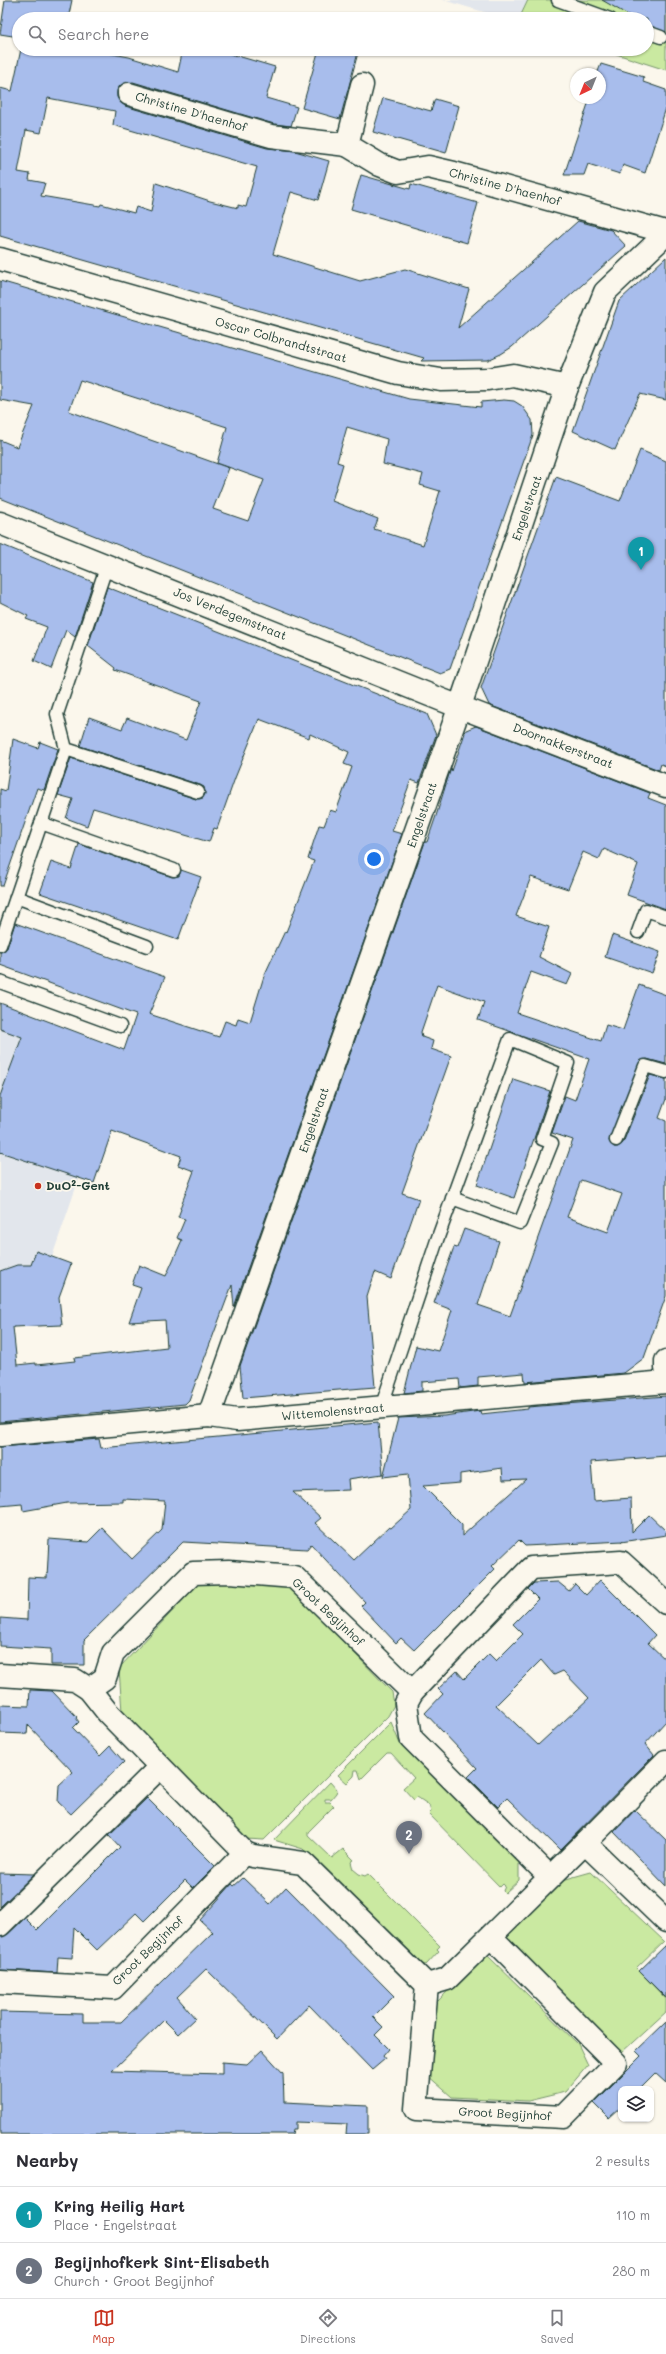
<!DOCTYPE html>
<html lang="en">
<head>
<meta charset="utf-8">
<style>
  :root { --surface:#fff; --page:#f2f2f3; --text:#2b2b33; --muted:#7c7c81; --line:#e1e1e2; --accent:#c8321e }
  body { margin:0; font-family:Mali,sans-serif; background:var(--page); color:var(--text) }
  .controls { position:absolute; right:12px; bottom:12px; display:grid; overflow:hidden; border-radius:8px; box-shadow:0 1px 3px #0004 }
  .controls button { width:36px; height:36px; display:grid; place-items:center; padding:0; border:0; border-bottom:1px solid var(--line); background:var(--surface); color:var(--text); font:20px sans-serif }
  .compass { position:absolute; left:570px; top:68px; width:36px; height:36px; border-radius:50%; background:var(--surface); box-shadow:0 1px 3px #0004; rotate:223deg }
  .you { position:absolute; left:374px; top:859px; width:14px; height:14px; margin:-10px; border:3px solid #fff; border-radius:50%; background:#1a73e8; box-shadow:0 0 0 6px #1a73e833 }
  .badge { display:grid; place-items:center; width:26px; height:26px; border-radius:50%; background:var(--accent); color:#fff; font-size:13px; font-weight:700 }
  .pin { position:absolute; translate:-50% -33px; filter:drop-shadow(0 1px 2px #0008) }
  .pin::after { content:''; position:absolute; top:21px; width:14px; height:12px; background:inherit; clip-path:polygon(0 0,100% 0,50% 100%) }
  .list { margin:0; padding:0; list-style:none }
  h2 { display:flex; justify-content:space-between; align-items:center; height:52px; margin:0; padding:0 16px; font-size:17px }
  h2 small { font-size:13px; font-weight:400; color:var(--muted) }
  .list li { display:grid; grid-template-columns:26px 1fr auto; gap:12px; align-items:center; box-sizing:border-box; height:56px; padding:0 16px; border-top:1px solid var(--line) }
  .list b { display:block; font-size:15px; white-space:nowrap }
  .list p { margin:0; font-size:13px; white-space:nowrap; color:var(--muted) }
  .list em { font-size:13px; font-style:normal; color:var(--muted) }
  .icon { flex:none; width:22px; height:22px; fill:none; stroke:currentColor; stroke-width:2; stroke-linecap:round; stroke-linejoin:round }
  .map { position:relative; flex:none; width:666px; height:2134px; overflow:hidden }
  .search { position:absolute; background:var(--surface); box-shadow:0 1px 3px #0004; left:12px; right:12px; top:12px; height:44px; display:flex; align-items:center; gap:10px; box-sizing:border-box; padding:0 14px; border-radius:22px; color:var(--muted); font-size:15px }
  .sheet { height:164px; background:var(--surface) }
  nav { display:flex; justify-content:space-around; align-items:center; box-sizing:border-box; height:56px; border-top:1px solid var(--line); background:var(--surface); font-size:11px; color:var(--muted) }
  nav a { display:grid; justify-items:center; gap:2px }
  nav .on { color:var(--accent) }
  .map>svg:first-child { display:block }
</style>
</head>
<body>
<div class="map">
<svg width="666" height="2134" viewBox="0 0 666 2134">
  <rect width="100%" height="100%" fill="#fbf7ec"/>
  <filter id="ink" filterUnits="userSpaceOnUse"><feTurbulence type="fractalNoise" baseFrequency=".025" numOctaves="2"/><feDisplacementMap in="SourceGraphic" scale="8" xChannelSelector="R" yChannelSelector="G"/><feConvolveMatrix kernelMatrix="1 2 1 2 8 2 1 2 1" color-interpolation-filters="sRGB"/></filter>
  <g filter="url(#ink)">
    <!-- built -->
    <g fill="#e2e6ec">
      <path d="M443,0H528L519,19H508Z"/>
      <path d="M0,1029L117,1072L163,1149L97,1126L52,1257L71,1264L59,1297L36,1288L22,1327L0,1329Z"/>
    </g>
    <!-- green -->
    <g fill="#cae9a1" stroke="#74936a">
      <path d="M528,0H666V70L601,49H647V19H519Z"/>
      <path d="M200,1582L289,1586L392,1692L394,1705L388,1716L264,1840L246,1839L122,1712L119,1668Z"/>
      <path d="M391,1722L400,1744L519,1863V1880L505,1893L503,1891L505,1886L503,1884L500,1887L429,1814L431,1812L429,1805L417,1797L414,1800L403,1788L414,1778L391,1753H387L361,1779L358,1770H355L354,1776L347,1783L338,1775Z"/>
      <path d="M330,1782L337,1790L336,1793L331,1799H325V1802H330L334,1806L308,1832V1835L332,1858L343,1849L354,1860L351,1862L353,1869L359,1874L365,1876L368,1874L440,1946L437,1949L439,1951L426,1965L422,1964L303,1849L274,1840Z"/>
      <path d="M591,1872L664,1941L636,1968L666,1999V2012L622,2052L504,1937L559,1881Z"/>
      <path d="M485,1953L578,2044L588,2065L565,2092L528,2101L452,2097L427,2075L436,2003Z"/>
    </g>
    <!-- building -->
    <g fill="#a8bdec" stroke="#1f3d34" fill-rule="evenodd">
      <path d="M5,0H72L68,19H19V37L0,34Z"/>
      <path d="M602,0H666V32L647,25V19H635Z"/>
      <path d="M21,49H86L129,57L178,72L183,49H214L275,67L266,98L297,107L291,126L274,124L133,82L121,85L117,90V97L120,102L125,106L267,148L295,151L329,161L318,200L291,192L273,254L360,281L405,269L469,289L458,328L578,221L611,230L626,246L512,347L501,354L488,360L421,361L424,358L0,236V88L12,91ZM48,98L115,111L113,125L257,167L246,207L238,205V208L210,201L156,183L151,212L136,207L134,213L101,204L100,206L41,196L45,183L29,180L30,174L18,172L26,130L41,133Z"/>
      <path d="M319,49H359L340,119L302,108Z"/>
      <path d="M601,64L644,77L643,82L666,90V108L645,173L623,165L620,174L588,164L584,175H564L590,98H600V74H597Z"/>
      <path d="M383,98L431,111L435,99L459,106L446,153L373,132Z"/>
      <path d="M361,175L410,189L411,184L478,203L467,243L351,209Z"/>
      <path d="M666,257V400L640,394L615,450L573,431L619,301Z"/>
      <path d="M0,281L409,399L481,407V402L504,400L514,401L522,406L532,420L533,435L450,669L440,673L0,498V440L17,447L34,406L0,400ZM80,380L227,427L217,463L264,480L248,521L213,509L229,468L69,411ZM347,427L387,439L383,464L423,474L420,485L440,491L423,545L374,529L378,519L332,501L343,464L337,462Z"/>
      <path d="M640,450L666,461V766L661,764L659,770L489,705L481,688L556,477L620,501Z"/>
      <path d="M0,544L93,582L75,637L66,630L51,669L34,661L47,627L26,619L28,616L0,602Z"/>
      <path d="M107,587L427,714L436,735L419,783L411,780L392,831L402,834L234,1307L232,1285L189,1400L185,1404L0,1422V1271L17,1265H31L36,1251L71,1264L59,1297L62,1325L13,1327L17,1365L36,1363V1365L75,1361L74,1358L167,1347L165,1320L129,1322L141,1288L132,1285L139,1265L166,1276L182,1240L177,1238L185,1219L178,1217L181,1209L180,1208L194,1171L178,1165L181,1156L112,1131L94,1183L0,1152V1096L22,1037L0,1029V1003L124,1050L136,1015L0,965V952L7,948L15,923L165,977L149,1014L219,1037L225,1021L236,1025L238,1018L250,1022L264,976L285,931L286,932L314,861L308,859L319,825L324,826L330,810L336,812L352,767L344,764L349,752L310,734L309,738L259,719L235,778L217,829L214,828L209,842L93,808L87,826L66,818L73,799L58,795L71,758L196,799L203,798L205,794L204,787L200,785L80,746L89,717L122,729L127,718L186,740L201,701L115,670L116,668L88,646Z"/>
      <path d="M476,726L650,793L648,798L666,805V909L627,895L638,864L604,849L599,859L583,852L568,889L531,877L516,916L549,927L539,957L572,974L567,985L531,972L517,1013L601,1041L606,1025L623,1030L639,985L666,995V1064L647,1059L640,1061L609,1141L614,1147H618L623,1143L650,1075L666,1079V1099L659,1118L666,1121V1296L644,1358L624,1373L525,1382L524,1373L478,1377V1386L460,1388L459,1379L422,1382V1391L404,1393L416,1346L438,1351L452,1310L434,1303L454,1247L457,1248L464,1229L499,1241L478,1305L510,1316L573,1140L552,1133L565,1096L575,1100L589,1059L478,1020L484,1002L437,985L421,1032L422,1037L433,1041L431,1049L451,1056L402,1193L419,1199L391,1279L375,1272L367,1297L375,1387L243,1398L240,1366L425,842H427L437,813L451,768L452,771L466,730ZM581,1180L622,1194L608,1232L567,1217Z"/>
      <path d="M13,739L38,748L40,742L58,749L44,790L37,788L3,886H0V789L6,791Z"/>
      <path d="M79,844L172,877L179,876L181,870L201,877L178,940L40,893L51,862L71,869Z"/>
      <path d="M612,935L660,952L652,973L605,957Z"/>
      <path d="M513,1079L550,1091L514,1198L477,1185Z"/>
      <path d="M666,1396V1456L591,1462L594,1501L631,1498L632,1532L649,1515L666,1531V1535L621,1542L623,1541L525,1546L519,1540L492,1566L495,1569L414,1650L401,1638L396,1643L361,1606L365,1602L311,1544L307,1549L183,1542L84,1640V1665H51V1649L0,1646V1618L27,1620L28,1577L47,1578L49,1539L88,1542L102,1528L132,1559L162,1530L165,1501L123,1499V1502L67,1503L23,1511L22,1504L0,1506V1447L99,1439L101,1448L378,1422L383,1474L348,1479L349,1490L293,1492L321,1518L315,1523L354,1560L389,1527L391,1528L411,1510L408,1474L383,1477L398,1418L444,1416L480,1411L481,1414L528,1409V1407ZM502,1468L503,1480L526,1479L462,1536V1525L423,1486L460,1483V1474Z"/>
      <path d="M600,1580L655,1635L648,1643L666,1660V1721L645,1744L654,1755L560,1850L507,1798L498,1807L468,1777L477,1768L425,1713L443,1694L438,1689L457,1671L464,1679L489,1654L496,1661L523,1634L513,1624L538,1599L528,1589L534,1583L558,1582L569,1591L575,1584L586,1595ZM541,1660L554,1675L563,1671L589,1698L538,1745L496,1705Z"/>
      <path d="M30,1690L52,1691L77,1717L76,1718L79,1722L73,1728L100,1756L110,1746L124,1762L71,1814L58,1802L59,1785L73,1772L28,1725L27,1734L0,1733V1705L29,1706Z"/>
      <path d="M147,1798L215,1866L193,1888L185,1880L144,1921L136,1913L97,1950L74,1927L72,1958L58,1957L57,1973L0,1970V1937L8,1934L25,1918L37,1930L120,1847L109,1835Z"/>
      <path d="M635,1810L666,1840V1886L614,1832Z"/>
      <path d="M0,1873L34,1874L0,1907Z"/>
      <path d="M243,1878L270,1904L286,1887L394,1996L373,2017L383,2027L375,2035L389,2049L383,2056L385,2059L372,2070L309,2005L277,2039L206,1969L177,1997L195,2018L178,2034L164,2020L112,2071L222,2074V2062L247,2064L262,2050L283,2073L284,2102L368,2106V2134H346L347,2124L296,2122V2129H293L292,2134H0V2012L83,2014V2022H121L213,1932L200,1920L232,1884L234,1886Z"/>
      <path d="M666,1945V1998L639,1971Z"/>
      <path d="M666,2022V2083L655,2073L639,2089H621V2107L609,2118L594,2103L641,2056L636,2051Z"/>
    </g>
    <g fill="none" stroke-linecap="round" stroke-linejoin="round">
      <!-- lane casing -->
      <g stroke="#1f3d34" stroke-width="15">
        <g id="lane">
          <path d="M558,0L610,19"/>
          <path d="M647,32L661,37"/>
          <path d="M107,565L57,714L66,749L198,792"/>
          <path d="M41,823L174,870"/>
          <path d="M16,897L147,946"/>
          <path d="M638,932L646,910L666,917"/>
          <path d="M0,945L66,749"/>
          <path d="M0,982L120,1026"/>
          <path d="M616,1140L645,1066L666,1072"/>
          <path d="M381,1408L437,1240L510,1039L568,1063L542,1139L552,1143L520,1223L452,1198"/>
        </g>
      </g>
      <!-- street casing -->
      <g stroke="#1f3d34" stroke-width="25">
        <g id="street">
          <path d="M362,85L347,145L380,165L398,172L428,167L454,173L666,232"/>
          <path d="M129,94L271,136L347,145"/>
          <path d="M0,259L398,373L441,380L488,379L513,375L567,387"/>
          <path d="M0,523L442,700L666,786"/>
          <path d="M666,1361V1368"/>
          <path d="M209,1416L460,706L567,387L605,292L666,234"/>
          <path d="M0,1435L209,1416L237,1420L666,1382"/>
          <path d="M0,1675L75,1680L89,1689L108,1713L245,1853L253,1856L303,1863L427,1985L447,1979L585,1843L666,1921"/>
          <path d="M89,1689L105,1678L113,1653L193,1573L229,1572L294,1577L412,1692L406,1703L411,1738L550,1877"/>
          <path d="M412,1692L531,1568L621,1562L666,1603"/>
          <path d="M585,1843L666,1761"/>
          <path d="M0,1925L160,1767"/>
          <path d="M0,1982L113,1988L245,1853"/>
          <path d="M427,1985L416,2109L563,2117L616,2063L491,1937"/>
        </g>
      </g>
      <!-- lane -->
      <use href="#lane" stroke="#fbf7ec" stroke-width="12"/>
      <!-- street -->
      <use href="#street" stroke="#fbf7ec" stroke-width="22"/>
    </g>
  </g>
  <!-- markers -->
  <circle fill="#c8321e" stroke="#fbf7ec" stroke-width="1.5" cx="38" cy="1186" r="4"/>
  <g text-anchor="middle" stroke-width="3.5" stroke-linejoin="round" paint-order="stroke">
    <!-- street labels -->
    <g font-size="12" fill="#1f3d34" stroke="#fbf7ec">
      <text transform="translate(191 112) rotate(16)" y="4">Christine D'haenhof</text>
      <text transform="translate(505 187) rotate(15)" y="4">Christine D'haenhof</text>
      <text transform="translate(281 340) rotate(16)" y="4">Oscar Colbrandtstraat</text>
      <text transform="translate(527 508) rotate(-71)" y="4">Engelstraat</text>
      <text transform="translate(230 614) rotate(22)" y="4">Jos Verdegemstraat</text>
      <text transform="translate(563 746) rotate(21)" y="4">Doornakkerstraat</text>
      <text transform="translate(422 815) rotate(-71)" y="4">Engelstraat</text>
      <text transform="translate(314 1120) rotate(-71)" y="4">Engelstraat</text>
      <text transform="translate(333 1412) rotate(-5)" y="4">Wittemolenstraat</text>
      <text transform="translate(328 1612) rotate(43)" y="4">Groot Begijnhof</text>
      <text transform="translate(148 1951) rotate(-44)" y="4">Groot Begijnhof</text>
      <text transform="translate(505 2114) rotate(3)" y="4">Groot Begijnhof</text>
    </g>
    <!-- poi labels -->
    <g font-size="12" font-weight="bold" fill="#1f3d34" stroke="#fbf7ec" text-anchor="start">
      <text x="46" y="1190">DuO²-Gent</text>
    </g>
  </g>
</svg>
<div class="controls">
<button><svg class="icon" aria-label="layers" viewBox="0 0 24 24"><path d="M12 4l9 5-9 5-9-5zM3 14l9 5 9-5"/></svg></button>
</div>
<svg class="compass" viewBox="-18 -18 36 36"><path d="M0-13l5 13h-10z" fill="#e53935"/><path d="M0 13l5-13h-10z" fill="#7c7c81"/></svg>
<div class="you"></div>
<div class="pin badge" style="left:641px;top:570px;background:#0f9aa8">1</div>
<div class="pin badge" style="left:409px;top:1854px;background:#6b7280">2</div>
<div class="search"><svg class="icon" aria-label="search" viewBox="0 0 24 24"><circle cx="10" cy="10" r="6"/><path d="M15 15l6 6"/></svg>Search here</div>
</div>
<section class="sheet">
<h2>Nearby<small>2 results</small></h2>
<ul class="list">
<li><span class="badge" style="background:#0f9aa8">1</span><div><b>Kring Heilig Hart</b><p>Place · Engelstraat</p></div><em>110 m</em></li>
<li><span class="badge" style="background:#6b7280">2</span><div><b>Begijnhofkerk Sint-Elisabeth</b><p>Church · Groot Begijnhof</p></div><em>280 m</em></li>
</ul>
</section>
<nav>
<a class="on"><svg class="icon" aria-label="map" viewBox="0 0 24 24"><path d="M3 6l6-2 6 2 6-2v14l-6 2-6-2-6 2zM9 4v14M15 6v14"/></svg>Map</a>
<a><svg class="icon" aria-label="directions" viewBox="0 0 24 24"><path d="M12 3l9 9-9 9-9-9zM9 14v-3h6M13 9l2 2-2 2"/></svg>Directions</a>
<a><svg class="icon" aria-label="saved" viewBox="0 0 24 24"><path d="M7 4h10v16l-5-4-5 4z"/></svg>Saved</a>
</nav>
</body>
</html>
